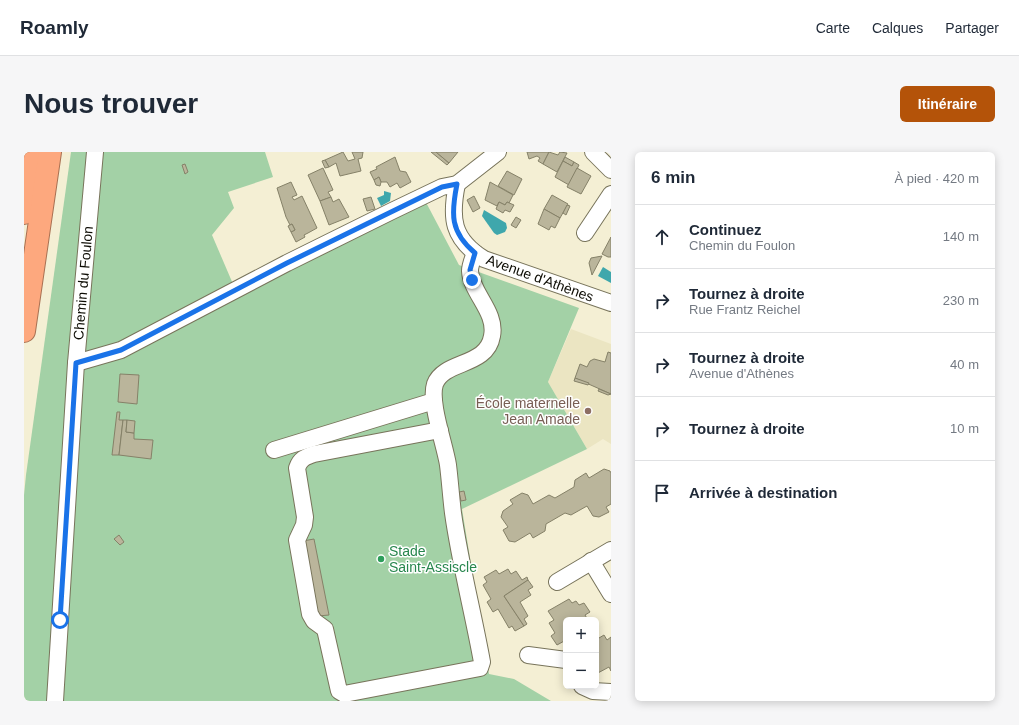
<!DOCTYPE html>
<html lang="fr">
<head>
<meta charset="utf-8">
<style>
  :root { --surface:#fff; --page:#f6f6f7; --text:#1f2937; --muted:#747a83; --line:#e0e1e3; --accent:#b45309 }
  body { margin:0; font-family:Arial,sans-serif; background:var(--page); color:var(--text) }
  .controls { position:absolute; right:12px; bottom:12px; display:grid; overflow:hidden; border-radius:6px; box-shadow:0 2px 10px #0003 }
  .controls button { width:36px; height:36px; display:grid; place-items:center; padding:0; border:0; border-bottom:1px solid var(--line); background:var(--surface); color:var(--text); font:20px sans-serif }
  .stop { position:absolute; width:12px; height:12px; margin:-9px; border:3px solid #1a73e8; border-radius:50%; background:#fff }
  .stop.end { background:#1a73e8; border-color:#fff; box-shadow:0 1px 4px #0008 }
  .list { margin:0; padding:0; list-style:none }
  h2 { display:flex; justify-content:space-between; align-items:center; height:52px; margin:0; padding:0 16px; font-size:17px }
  h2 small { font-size:13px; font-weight:400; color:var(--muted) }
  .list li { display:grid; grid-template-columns:26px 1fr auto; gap:12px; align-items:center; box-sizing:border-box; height:64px; padding:0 16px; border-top:1px solid var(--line) }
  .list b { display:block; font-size:15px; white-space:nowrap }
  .list p { margin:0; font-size:13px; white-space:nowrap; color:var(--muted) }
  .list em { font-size:13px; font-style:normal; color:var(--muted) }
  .icon { flex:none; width:22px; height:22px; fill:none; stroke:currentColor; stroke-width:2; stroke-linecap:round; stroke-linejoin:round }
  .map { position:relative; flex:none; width:587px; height:549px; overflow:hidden; border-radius:6px }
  header { display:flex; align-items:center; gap:24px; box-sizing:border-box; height:56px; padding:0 20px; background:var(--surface); border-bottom:1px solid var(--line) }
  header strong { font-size:19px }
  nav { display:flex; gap:22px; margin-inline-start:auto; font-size:14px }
  .intro { display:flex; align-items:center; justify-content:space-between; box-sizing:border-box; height:96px; padding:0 24px }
  h1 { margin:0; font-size:28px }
  .button { padding:10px 18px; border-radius:6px; background:var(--accent); color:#fff; font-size:14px; font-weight:700 }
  main { display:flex; gap:24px; padding:0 24px }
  aside { flex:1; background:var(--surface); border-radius:6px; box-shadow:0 2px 10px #0003 }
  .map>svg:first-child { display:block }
</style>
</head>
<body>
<header>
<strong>Roamly</strong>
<nav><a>Carte</a><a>Calques</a><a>Partager</a></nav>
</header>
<div class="intro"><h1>Nous trouver</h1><a class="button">Itinéraire</a></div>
<main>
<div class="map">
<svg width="587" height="549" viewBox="0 0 587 549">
  <rect width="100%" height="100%" fill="#f4efd4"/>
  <!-- built -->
  <path fill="#ebe5c2" d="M547,177L587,192V292L579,287L563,297L524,230Z"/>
  <!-- green -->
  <g fill="#a3d1a6">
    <path d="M47,0H63L24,549H0V343L2,323Z"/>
    <path d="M79,0H241L249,25L204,40L210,56L188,83L209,132L396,39L435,113L555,156L524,230L563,297L438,357L465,522L490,527L527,549H39L60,212Z"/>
  </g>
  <!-- water -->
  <g fill="#3fa7ac">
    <path d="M360,39L367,41L366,49L357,54L353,46L360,43Z"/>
    <path d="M460,58L482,71L483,76L481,80L473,83L470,81L458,64Z"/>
    <path d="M579,115L587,120V131L574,124Z"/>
  </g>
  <!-- building -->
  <g fill="#bab59b" stroke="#858168">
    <path d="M319,0L324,9L331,7L328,0H339L338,6L334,7L337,19L316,24L312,11L305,15L301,8Z"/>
    <path d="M407,0H412L425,11L423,13Z"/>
    <path d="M412,0H434L425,11Z"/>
    <path d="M503,0H525L519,12L514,9L516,6L513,4L505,7Z"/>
    <path d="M525,0L534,3L536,0L543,1L533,20L519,12Z"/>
    <path d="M371,5L376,19L382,20L387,30L376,36L373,31L366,35L363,30H357L355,25L350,28L346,20L353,17L352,15Z"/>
    <path d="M541,5L550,10L548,14L539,9Z"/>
    <path d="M301,8L305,15L301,16L298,9Z"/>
    <path d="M539,9L548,14L550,10L555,13L545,33L531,25Z"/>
    <path d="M161,12L164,20L161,22L158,13Z"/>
    <path d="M299,16L309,38L304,40L307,45L296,49L284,23Z"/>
    <path d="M553,16L567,24L557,42L543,35Z"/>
    <path d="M483,19L498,27L490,43L474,34Z"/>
    <path d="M355,25L357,30L356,34L352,33L350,28Z"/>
    <path d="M267,30L273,43L268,45L270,48L278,44L293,76L284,81L280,83L281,85L272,90L267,80L271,78L268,72L266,73L262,65L253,36Z"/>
    <path d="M466,30L489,43L485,51L483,50L481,53L475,50L473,54L461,48Z"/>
    <path d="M528,43L544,52L536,66L520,57Z"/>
    <path d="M450,44L456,56L449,60L443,48Z"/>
    <path d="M307,45L309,50L315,47L325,65L305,73L296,49Z"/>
    <path d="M347,45L351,57L343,59L339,47Z"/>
    <path d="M475,50L481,53L483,50L490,53L486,60L481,58L479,61L472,57Z"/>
    <path d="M543,53L546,54L542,63L539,61Z"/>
    <path d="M520,57L536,66L531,76L527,74L525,78L514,72Z"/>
    <path d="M492,65L497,68L492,76L487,73Z"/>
    <path d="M268,72L271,78L267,80L264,74Z"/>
    <path d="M587,85V105H584L578,102Z"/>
    <path d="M578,104L568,123L565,111L567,106Z"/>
    <path d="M584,200L587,201V242L551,226L556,212L563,215L566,209L570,207L581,210Z"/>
    <path d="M96,222L115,223L113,252L94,250Z"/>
    <path d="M551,226L565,231L564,233L550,229Z"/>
    <path d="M575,237L587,242L584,243L574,239Z"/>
    <path d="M93,260H96L95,268H99L95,303H88Z"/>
    <path d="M99,268H103L102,280L110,281V287L129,288L127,307L95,303Z"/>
    <path d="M103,268L111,269L110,281L102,280Z"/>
    <path d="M580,317L586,319L587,321V352L582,355L585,360L575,365L569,364L563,354L547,363L541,361L522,372L521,379L509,386L506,381L491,390L485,389L479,378L484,375L477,365L479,359L489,352L486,348L498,341L504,343L509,352L525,343L531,346L550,335L551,328L562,321L565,326Z"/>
    <path d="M440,339L442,348L437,349L435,340Z"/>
    <path d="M95,383L100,390L96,393L90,387Z"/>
    <path d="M290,387L305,463L294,464L279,389Z"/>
    <path d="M484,417L487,422L492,419L498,428L503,425L504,428L480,444L500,474L491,479L488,474L485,476L474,457L469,460L463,450L467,447L459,433L463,430L460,425L472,418L475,422Z"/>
    <path d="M504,428L509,435L504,438L507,443L496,450L504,464L500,467L503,472L500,474L480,444Z"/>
    <path d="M545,447L548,451L552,449L555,453L560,451L566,460L561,463L564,468H542V488L533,493L527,484L531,481L525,471L530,468L524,459Z"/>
    <path d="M572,482L575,486L580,483L583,488L587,485V519L585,515L572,522Z"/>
  </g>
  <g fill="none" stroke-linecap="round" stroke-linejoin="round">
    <!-- minor casing -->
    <g stroke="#78745b" stroke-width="18">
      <g id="minor">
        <path d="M569,0L587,18"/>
        <path d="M433,32C426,66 428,87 460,107L587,151"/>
        <path d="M561,81L587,42"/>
        <path d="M52,211L97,198L263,111L368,59L418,35L433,32L474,0"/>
        <path d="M416,278L290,302C281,305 276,307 273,316L281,365L280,373L273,388L286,462L290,469L301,477L315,539L320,542L456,516L458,510C449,460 436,411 429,361C427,345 426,329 424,313C421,293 405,250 411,232C420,208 463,215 468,184C473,160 447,141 446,119C446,113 449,106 451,101"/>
        <path d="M250,298L410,249"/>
        <path d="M567,409L587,442"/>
        <path d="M533,430L587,398"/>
        <path d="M504,503L542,508"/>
        <path d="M558,534L569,539L587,540"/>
        <path d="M31,549L52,211L71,0"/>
      </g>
    </g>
    <!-- highway casing -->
    <g stroke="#a97153" stroke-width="24">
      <g id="highway">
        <path d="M0,61L8,0"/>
        <path d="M0,179L26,0"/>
      </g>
    </g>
    <!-- minor -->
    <use href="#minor" stroke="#fff" stroke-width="16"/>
    <!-- highway -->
    <use href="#highway" stroke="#fda87e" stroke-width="22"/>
  </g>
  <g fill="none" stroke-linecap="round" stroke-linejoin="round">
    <!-- route -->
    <path stroke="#1a73e8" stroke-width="5" d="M36,468L52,211L97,198L263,111L418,35L433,32C427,62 426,80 451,101L446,118L448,128"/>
  </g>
  <!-- markers -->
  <circle fill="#8d6e63" stroke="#fff" stroke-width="1.5" cx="564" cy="259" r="4"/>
  <circle fill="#2e9e5b" stroke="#fff" stroke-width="1.5" cx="357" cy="407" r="4"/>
  <g text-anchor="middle" stroke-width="3" stroke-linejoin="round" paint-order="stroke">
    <!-- street labels -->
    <g font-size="14" fill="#0d0c04" stroke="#fff">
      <text transform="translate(516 126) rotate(20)" y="5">Avenue d'Athènes</text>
      <text transform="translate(59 131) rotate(-85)" y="5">Chemin du Foulon</text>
    </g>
    <!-- education labels -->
    <g font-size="14" fill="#785e54" stroke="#fff" text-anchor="end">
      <text x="556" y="256">École maternelle<tspan x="556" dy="16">Jean Amade</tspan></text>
    </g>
    <!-- leisure labels -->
    <g font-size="14" fill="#27864d" stroke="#fff" text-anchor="start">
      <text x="365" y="404">Stade<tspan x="365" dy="16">Saint-Assiscle</tspan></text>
    </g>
  </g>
</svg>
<div class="controls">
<button>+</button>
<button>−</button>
</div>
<div class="stop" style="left:36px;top:468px"></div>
<div class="stop end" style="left:448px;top:128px"></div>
</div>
<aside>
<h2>6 min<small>À pied · 420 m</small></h2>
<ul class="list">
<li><svg class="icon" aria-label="ahead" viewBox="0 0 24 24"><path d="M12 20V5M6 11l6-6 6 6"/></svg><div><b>Continuez</b><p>Chemin du Foulon</p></div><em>140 m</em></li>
<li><svg class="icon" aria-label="right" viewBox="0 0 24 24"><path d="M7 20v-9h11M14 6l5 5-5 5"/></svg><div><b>Tournez à droite</b><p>Rue Frantz Reichel</p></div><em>230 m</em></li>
<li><svg class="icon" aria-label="right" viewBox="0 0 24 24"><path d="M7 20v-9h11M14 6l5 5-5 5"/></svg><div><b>Tournez à droite</b><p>Avenue d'Athènes</p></div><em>40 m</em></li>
<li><svg class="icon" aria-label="right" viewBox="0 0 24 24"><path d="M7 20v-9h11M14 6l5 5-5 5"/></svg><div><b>Tournez à droite</b></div><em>10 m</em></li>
<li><svg class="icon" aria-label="arrive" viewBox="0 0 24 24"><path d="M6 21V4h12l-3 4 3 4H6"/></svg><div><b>Arrivée à destination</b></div></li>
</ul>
</aside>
</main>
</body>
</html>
